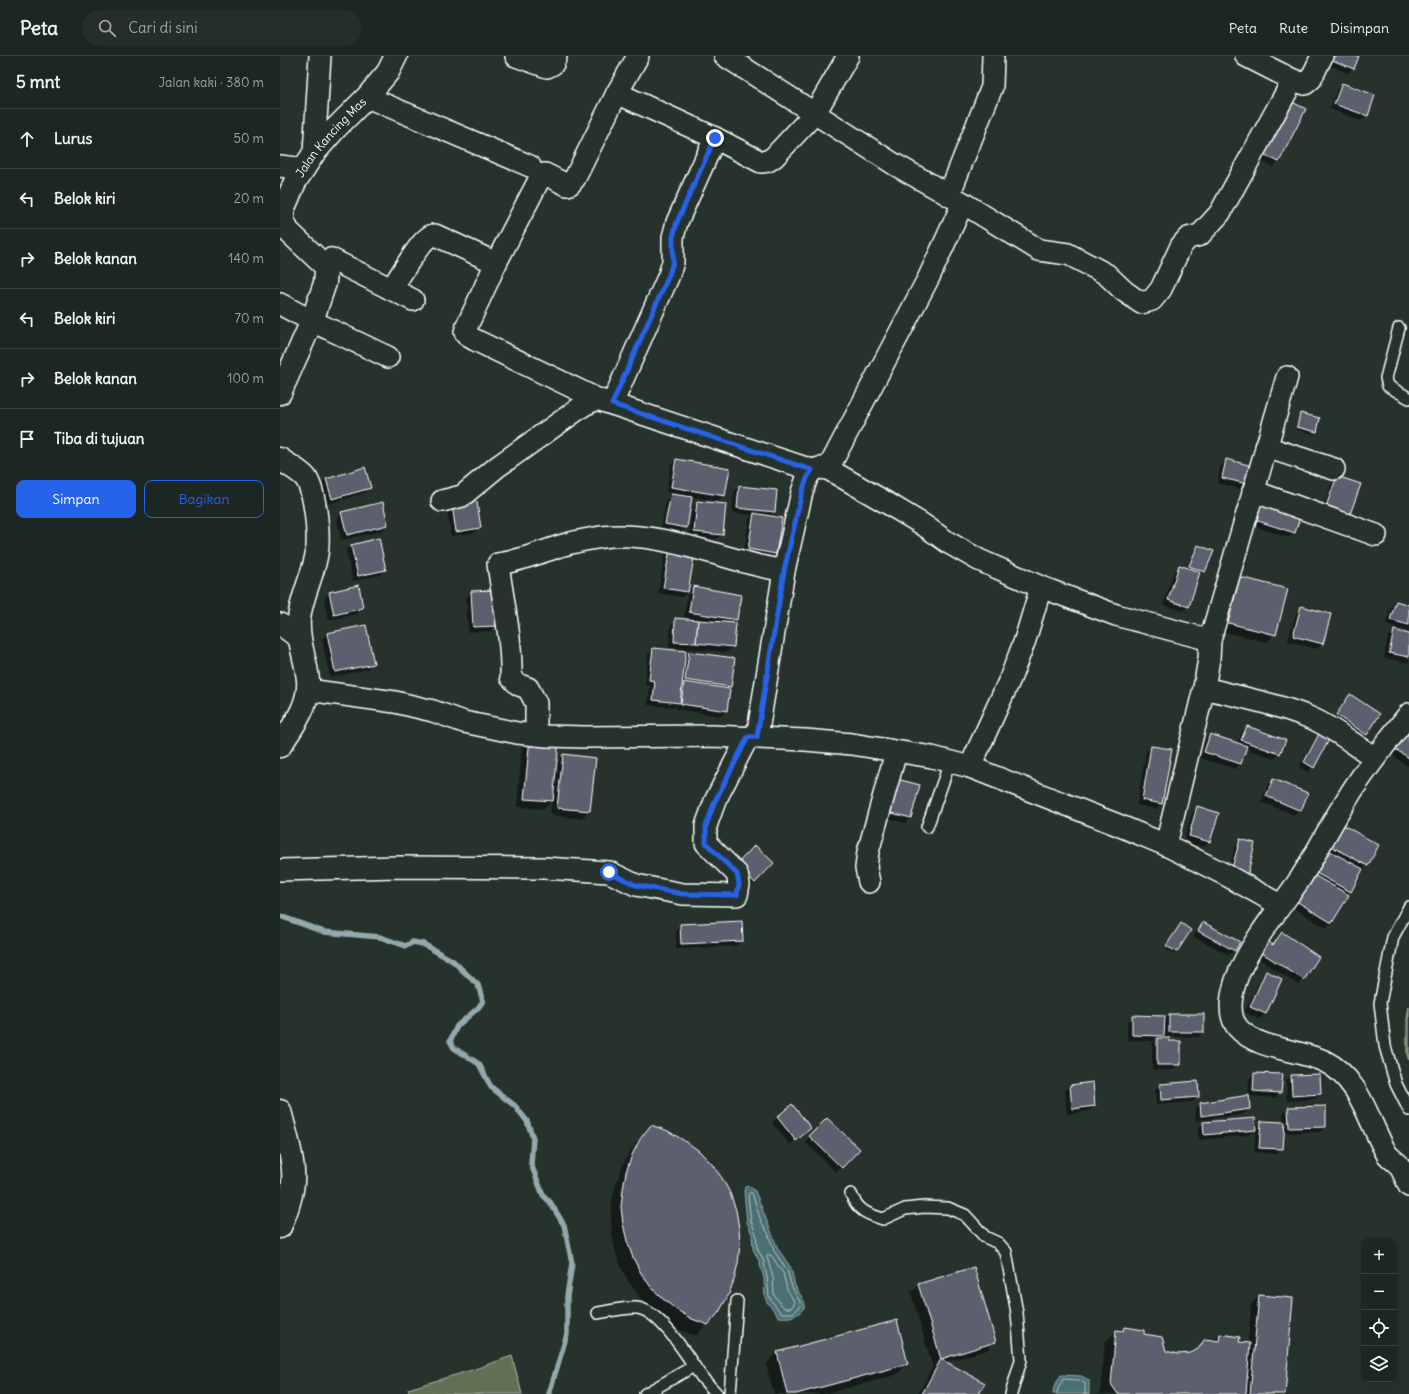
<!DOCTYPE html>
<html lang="id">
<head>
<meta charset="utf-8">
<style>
  :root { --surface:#1c2622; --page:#252e2a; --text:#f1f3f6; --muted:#a0a5a5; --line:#3a4340; --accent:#2563eb }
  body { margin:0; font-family:Delius,sans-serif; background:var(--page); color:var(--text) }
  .controls { position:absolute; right:12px; bottom:12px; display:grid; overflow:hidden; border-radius:8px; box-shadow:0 4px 16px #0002 }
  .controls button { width:36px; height:36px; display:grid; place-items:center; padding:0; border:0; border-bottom:1px solid var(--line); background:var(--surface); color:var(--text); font:20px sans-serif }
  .stop { position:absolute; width:12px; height:12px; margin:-9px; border:3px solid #2563eb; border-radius:50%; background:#fff }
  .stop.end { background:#2563eb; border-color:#fff; box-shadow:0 1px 4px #0008 }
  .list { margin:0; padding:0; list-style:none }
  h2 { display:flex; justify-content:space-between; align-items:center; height:52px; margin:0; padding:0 16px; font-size:17px }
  h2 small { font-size:13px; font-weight:400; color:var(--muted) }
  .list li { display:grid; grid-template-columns:26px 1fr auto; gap:12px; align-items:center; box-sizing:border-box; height:60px; padding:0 16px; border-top:1px solid var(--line) }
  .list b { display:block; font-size:15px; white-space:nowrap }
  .list em { font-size:13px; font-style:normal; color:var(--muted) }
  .actions { display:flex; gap:8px; padding:12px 16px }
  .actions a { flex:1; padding:9px 0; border:1px solid var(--accent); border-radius:8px; text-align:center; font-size:14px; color:var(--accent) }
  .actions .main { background:var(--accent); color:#fff }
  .icon { flex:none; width:22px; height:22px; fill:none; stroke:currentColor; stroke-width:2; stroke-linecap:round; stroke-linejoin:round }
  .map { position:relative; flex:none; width:1129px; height:1338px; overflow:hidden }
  header { display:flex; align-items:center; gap:24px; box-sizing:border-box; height:56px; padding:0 20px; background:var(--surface); border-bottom:1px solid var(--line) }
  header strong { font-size:19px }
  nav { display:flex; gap:22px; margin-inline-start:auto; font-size:14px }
  .search { width:280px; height:36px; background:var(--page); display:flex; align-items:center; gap:10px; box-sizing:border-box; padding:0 14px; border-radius:22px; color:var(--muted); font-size:15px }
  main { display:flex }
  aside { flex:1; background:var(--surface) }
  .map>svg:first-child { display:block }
</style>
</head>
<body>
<header>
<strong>Peta</strong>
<div class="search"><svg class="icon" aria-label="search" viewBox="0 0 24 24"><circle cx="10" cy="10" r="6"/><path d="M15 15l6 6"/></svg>Cari di sini</div>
<nav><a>Peta</a><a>Rute</a><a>Disimpan</a></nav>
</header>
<main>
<aside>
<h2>5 mnt<small>Jalan kaki · 380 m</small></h2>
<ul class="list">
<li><svg class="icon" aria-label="ahead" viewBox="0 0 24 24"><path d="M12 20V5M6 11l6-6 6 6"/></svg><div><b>Lurus</b></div><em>50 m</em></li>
<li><svg class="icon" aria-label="left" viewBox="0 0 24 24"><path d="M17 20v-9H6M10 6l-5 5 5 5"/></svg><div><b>Belok kiri</b></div><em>20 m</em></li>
<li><svg class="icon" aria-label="right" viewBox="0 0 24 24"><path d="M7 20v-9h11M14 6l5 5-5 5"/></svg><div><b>Belok kanan</b></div><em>140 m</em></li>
<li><svg class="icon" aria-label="left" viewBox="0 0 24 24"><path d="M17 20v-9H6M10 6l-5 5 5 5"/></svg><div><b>Belok kiri</b></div><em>70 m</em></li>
<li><svg class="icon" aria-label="right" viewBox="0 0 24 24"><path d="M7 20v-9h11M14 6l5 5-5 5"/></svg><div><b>Belok kanan</b></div><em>100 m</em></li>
<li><svg class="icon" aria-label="arrive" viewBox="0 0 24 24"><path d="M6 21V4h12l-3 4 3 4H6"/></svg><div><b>Tiba di tujuan</b></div></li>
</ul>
<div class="actions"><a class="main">Simpan</a><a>Bagikan</a></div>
</aside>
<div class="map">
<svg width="1129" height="1338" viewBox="0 0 1129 1338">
  <rect width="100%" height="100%" fill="#26332d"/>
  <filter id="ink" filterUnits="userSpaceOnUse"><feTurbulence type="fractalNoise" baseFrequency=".025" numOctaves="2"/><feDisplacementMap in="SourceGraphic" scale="8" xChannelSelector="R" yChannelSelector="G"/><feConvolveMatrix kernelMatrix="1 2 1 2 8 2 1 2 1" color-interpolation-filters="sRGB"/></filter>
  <g filter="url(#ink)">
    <!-- green -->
    <g fill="#5f7052" stroke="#afb8a8">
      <path d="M1129,951V1004L1127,999V963Z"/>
      <path d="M232,1300L242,1338H130L128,1333L192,1314Z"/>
    </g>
    <!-- water -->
    <g fill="#4c6f73" stroke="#94a9ab">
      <path d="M469,1130L475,1135L498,1193L511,1212L515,1230L524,1245V1252C516,1261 511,1262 499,1261L487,1246L485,1241L484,1222L479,1205L473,1193L472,1178L467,1166L464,1135L465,1131Z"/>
      <path d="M781,1319L801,1320L809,1324V1338H773L774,1331Z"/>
    </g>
    <!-- shadow -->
    <g fill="#0007">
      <path d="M1051,0H1078L1073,12L1068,17L1048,9Z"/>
      <path d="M1062,28L1094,39L1087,60L1081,65L1050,53L1057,33Z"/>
      <path d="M1007,44L998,106L993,111L975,101Z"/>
      <path d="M1021,358L1036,376L1033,378L1017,374L1021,359H1019Z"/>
      <path d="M396,404L444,439L439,445L386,436L391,409Z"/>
      <path d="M947,404L975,412L965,434L937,427L941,410Z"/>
      <path d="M1057,421L1079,429L1041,459L1052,426Z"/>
      <path d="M46,423L90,431L85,437L47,448L41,429Z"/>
      <path d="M459,431L494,456L489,460L495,497L490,502L463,498L469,463L473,459L452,457L454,436Z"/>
      <path d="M391,439L406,471L401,476L381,473L386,444Z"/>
      <path d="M102,447L107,469L102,475L61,484L57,462L62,457Z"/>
      <path d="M417,447L442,478L437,483L409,481L412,452Z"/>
      <path d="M977,448L1021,456L1014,477L1009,482L970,469Z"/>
      <path d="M173,450L199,472L194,477L171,480L167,455Z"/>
      <path d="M98,483L105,513L100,519L73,525L66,495L71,490Z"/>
      <path d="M918,490L924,515L922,518L919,517L908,550L903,555L883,549L894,516L899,510L908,513L916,492Z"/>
      <path d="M391,493L408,536L402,541L378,537L385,498Z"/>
      <path d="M960,522L995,578L987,586L941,575L952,530Z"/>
      <path d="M78,530L82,552L77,558L49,564L44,542L49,537Z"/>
      <path d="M414,531L460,539L456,564L451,568L453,590L447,596L389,591L391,569L396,563L418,565V564L404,561L408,537Z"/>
      <path d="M213,535L215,569L210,575L188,576L186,542L191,536Z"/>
      <path d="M1116,547L1129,550V576L1106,569L1110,552Z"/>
      <path d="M1021,551L1049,559L1042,588L1036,593L1008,585L1016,557Z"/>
      <path d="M1114,575L1129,579V606L1128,607L1104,602L1108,581Z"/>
      <path d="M47,578L93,607L88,613L50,621L42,583Z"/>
      <path d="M374,593L404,602L409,597L450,630L446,633V655L441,660L396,653L397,648L393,651L368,649L370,630L365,629L368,598Z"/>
      <path d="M1070,639L1086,678L1081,683L1052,665L1065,644Z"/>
      <path d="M1129,665V711L1108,696Z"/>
      <path d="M967,671L1000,698L994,703L965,692L960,708L955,713L920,702L925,684L931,679L957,687L962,676Z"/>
      <path d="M1041,676L1033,711L1028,716L1019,711L1036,681Z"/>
      <path d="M250,682L276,707L284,699L309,755L301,763L270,759L271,746L264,753L237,751L242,690Z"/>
      <path d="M872,691L882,747L876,753L857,749L866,696Z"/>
      <path d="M993,724L1020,754L1015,759L981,746L988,729Z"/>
      <path d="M639,730L630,762L625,767L600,760Z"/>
      <path d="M918,751L929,786L923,791L904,785L912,757Z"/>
      <path d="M1056,774L1087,809L1082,815L1070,835L1066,839L1052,867L1046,872L1012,851Z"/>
      <path d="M960,784L966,820L946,822L955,790Z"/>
      <path d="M493,807L469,832L451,815Z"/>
      <path d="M923,867L954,894L949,899L914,881L918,873Z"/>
      <path d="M401,869L462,885L456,890L396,893V874Z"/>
      <path d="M899,871L909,874L893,898L885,892Z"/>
      <path d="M1002,878L1038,901L1023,924L1018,929L978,902L984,893L989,887L992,890Z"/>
      <path d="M986,917L1001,924L985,958L979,963L965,956L981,922Z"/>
      <path d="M889,959L923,976L918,981H889L888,986L900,1009L894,1014H872V988L875,985L847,984V966L853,960L884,964Z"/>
      <path d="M974,1018L1000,1037L995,1042L968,1040L969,1023Z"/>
      <path d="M1039,1019L1040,1038L1035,1043L1007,1045L1006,1025L1011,1020Z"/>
      <path d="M880,1029L918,1041L913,1046L876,1049L875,1034Z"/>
      <path d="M790,1030L814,1050L809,1055L787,1058L785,1035Z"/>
      <path d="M920,1048L969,1052L964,1058L916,1065L915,1053Z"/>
      <path d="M1045,1051V1071L1040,1076L1003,1077L1002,1092L997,1098L974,1096L976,1073L969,1079L919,1084L918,1073L923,1067L974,1063L975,1073L981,1066L1003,1067V1057L1009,1052Z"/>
      <path d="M497,1061L524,1077L510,1089L492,1067Z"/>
      <path d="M547,1063L579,1093L556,1116L525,1086Z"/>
      <path d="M371,1070L438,1255L416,1280L400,1274L386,1265L372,1254L360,1242L350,1228L342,1213L336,1197L332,1180L331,1162L332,1145L336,1128L342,1111L350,1095L360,1081Z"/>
      <path d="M639,1229L715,1285L707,1294L665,1306L698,1338H638L650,1315L653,1312L631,1237Z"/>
      <path d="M979,1240L1004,1338H820L825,1286L836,1275L840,1276L844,1272L863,1279L885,1295L897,1299L912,1298L925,1284L934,1285L940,1279L958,1287L968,1288L971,1248Z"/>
      <path d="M616,1266L627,1308L616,1319L544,1338H494L486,1308L497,1297Z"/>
    </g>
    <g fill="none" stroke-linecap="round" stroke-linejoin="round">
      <!-- shore -->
      <g stroke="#b7c5c7" stroke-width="1">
        <path d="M470,1137H472L481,1165L488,1177L494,1195L507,1214L512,1231L520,1246L521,1250L513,1257H501L491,1244L489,1240L487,1221L483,1203L477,1192L476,1178L471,1165L468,1139Z"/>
        <path d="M489,1199H491L503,1217L507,1233L515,1247L511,1252H504L494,1239L493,1221L487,1201Z"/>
        <path d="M777,1338L778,1333L783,1323L799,1324L805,1327V1338"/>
      </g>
      <!-- stream -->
      <path stroke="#94a9ab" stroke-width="5.5" d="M0,860L44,876L100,881L126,890L133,886L143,888L173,905L198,929L203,945L198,952L177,970L170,985L174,992L199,1008L211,1031L235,1050L247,1065L253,1082L251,1108L263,1139L270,1146L284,1169L292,1207L287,1240V1278L269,1338"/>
    </g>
    <!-- building -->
    <g fill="#5b616e" stroke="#fff">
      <path d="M1054,0H1079L1074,13L1052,4Z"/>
      <path d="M1062,27L1095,39L1088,60L1054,48Z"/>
      <path d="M1006,43L1026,53L999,106L979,96Z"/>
      <path d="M1020,357L1040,362L1037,376L1017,371Z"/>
      <path d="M396,403L450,412L445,440L391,431Z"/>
      <path d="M946,403L976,411L971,429L942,422Z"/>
      <path d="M85,411L91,432L52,443L46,423Z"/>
      <path d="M1057,420L1081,428L1069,461L1045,453Z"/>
      <path d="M459,430L497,434L495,456L457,452Z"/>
      <path d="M391,438L412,441L407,472L385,468Z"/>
      <path d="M982,442L1022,455L1015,477L975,464Z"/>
      <path d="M417,445L446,448L443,479L414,476Z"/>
      <path d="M103,446L108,469L67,479L61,456Z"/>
      <path d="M197,446L201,472L176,476L172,449Z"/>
      <path d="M474,457L502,462L496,498L468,493Z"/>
      <path d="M99,482L106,514L78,520L71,489Z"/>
      <path d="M918,489L934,495L925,516L909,510Z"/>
      <path d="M390,492L415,496L408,536L383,532Z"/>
      <path d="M899,509L920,516L909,551L888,544Z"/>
      <path d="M960,521L1008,533L996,579L948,567Z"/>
      <path d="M79,529L83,552L54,559L49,536Z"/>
      <path d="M413,530L461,539L457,564L409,556Z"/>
      <path d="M214,534L216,570L193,571L191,535Z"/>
      <path d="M1116,545L1129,549V569L1110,564Z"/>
      <path d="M1021,550L1051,558L1043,588L1013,580Z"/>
      <path d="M395,562L418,564L416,587L394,586Z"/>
      <path d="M418,564L456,567L454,591L416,587Z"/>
      <path d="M86,569L94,608L55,616L47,577Z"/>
      <path d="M1114,574L1129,578V601L1109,597Z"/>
      <path d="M373,592L406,595L400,647L373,644L375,625L369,624Z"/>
      <path d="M409,596L455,602L451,631L405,624Z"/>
      <path d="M404,626L450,633L447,655L401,648Z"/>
      <path d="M1070,638L1100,658L1087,679L1056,659Z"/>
      <path d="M1129,665V702L1112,691Z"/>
      <path d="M967,670L1006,684L1000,698L961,684Z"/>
      <path d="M1041,674L1051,680L1034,712L1024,706Z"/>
      <path d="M930,678L967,690L961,708L924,696Z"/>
      <path d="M250,681L279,684L273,745L244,743Z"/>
      <path d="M871,690L892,693L882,748L862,744Z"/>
      <path d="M283,698L316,702L310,755L277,752Z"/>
      <path d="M613,722L640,729L631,762L604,755Z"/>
      <path d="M993,723L1028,737L1021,755L986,740Z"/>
      <path d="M917,750L939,757L930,786L909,780Z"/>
      <path d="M1061,768L1099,789L1088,810L1049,789Z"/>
      <path d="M960,783L975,787L967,821L951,816Z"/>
      <path d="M475,789L494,807L475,827L456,809Z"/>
      <path d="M1048,794L1083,813L1071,836L1036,817Z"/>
      <path d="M1032,818L1069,839L1052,867L1016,845Z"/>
      <path d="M462,865L463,885L401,888L400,868Z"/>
      <path d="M923,866L960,886L955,895L918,875Z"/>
      <path d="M901,867L911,874L897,896L886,890Z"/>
      <path d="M1002,876L1039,901L1024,924L982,897L989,886L993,889Z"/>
      <path d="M986,915L1002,923L986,958L970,951Z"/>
      <rect x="889" y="958" width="35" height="18"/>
      <path d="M852,959L885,960L884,980L852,979Z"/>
      <path d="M877,982H890L889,985H901V1009H877Z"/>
      <path d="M974,1017L1003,1018L1001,1037L973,1035Z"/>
      <path d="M1040,1018L1041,1038L1012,1040L1011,1019Z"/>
      <path d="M918,1025L919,1041L881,1044L880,1028Z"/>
      <path d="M813,1026L815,1050L792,1053L790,1029Z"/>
      <path d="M969,1039L970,1053L921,1060L920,1047Z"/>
      <path d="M512,1048L531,1072L516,1085L497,1061Z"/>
      <path d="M1046,1050V1071L1009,1072L1008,1051Z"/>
      <path d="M547,1062L580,1093L562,1112L529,1080Z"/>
      <path d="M975,1062L976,1074L924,1079L923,1066Z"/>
      <path d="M981,1065L1005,1066L1003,1093L979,1092Z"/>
      <path d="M371,1069L388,1075L403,1084L418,1094L431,1107L442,1122L450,1137L456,1154L459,1172L460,1189L458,1207L454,1224L448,1240L439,1256L428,1269L412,1263L397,1254L383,1243L371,1231L361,1217L353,1202L347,1185L343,1168L341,1151L343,1133L346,1116L352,1099L360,1083Z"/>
      <path d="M694,1211L716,1286L661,1303L638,1228Z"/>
      <path d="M979,1239L1013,1242L1005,1338H970Z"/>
      <path d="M617,1264L628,1308L516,1338H507L497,1296Z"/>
      <path d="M844,1271L864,1274V1278L882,1281L886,1295L898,1298L911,1297L918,1293L925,1283L939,1285L940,1278L960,1281L959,1286L970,1287L966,1338H838L831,1328L836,1274L843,1275Z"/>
      <path d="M661,1303L705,1327L699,1338H642Z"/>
    </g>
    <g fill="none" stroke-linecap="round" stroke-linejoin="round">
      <!-- service casing -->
      <g stroke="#fff" stroke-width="14">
        <g id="service">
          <path d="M1119,272L1106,322L1108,330L1129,342"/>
          <path d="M647,771L670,706"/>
          <path d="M1129,851L1113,881L1100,947L1105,990L1116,1028L1129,1054"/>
          <path d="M571,1138C578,1155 587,1158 603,1163L625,1153L644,1151L668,1152L685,1159L705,1181L718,1187L726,1196L737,1257L741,1304L731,1338"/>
          <path d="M318,1257C331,1255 344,1251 357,1252C380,1254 408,1302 421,1320C425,1326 432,1332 437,1338"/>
          <path d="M365,1338L414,1310"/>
          <path d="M450,1338L457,1245"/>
        </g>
      </g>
      <!-- minor casing -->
      <g stroke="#fff" stroke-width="24">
        <g id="minor">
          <path d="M236,0L267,11L273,8L276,0"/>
          <path d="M445,0L614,108L683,147L759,194L788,198L826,218L844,235L861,247L872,244L881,233L901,190L908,182L920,179L940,157L1013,24"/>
          <path d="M966,0L1013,24L1025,28L1031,23L1042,0"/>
          <path d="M337,37L435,82L481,106L488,105L494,101L535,57L568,0"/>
          <path d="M87,41L250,110"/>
          <path d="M34,97L40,0"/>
          <path d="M0,110L24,113"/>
          <path d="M669,139L712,31L713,0"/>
          <path d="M44,209L51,203L109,232L114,229C121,218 140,186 149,181C151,179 153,179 155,179L216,207"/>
          <path d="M109,232L133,244"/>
          <path d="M0,248L32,265L108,301"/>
          <path d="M317,343L195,284L188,280L185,276L187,270L216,207L261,120L263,118H265L287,129L290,128L295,122L337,37L358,0"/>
          <path d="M332,348L389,219L393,206V181L397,166L435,82"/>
          <path d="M986,391L1054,413"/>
          <path d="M548,413L649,221L683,147"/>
          <path d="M973,435L1096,479"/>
          <path d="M162,445L182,440L217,411L304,349L317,343L532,414"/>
          <path d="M0,568L20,583"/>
          <path d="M930,584L1007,321"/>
          <path d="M924,632C960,641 997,648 1031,662C1054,672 1073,688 1094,701"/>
          <path d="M28,634L115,646L153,655L184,666L237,677L267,680L305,681L432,680L525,684L572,688L652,701L690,711L838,769L886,789L946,819L1000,849"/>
          <path d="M1129,658C1107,686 1085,713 1067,743C1050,769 1037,797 1020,823C998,855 973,883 958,919C952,934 946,958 958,972C978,994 1018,993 1044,1005C1081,1023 1088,1066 1107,1098C1110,1102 1115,1105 1118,1108C1123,1114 1126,1124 1129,1130"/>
          <path d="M256,679V647L248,632L239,629L231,621C232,583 223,546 218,508C240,505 259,497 280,490C293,486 308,483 322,481C370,475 419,494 465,506C478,510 491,512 504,515"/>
          <path d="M477,681L504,515L522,436L527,422L532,414L540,412L548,413L607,447L642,468L669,487L699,504L761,531L836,559L930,584L929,603L924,632L886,789"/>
          <path d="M690,711L730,623L745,584L761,531"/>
          <path d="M0,814L118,811L264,812L329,816L356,829L403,838L457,839L459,828L457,818L426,787V770L435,745L468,681"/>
          <path d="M589,826L586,812L588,796L616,696"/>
        </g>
      </g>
      <!-- tertiary casing -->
      <g stroke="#fff" stroke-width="25">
        <g id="tertiary">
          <path id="s1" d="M0,337L32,265L45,227L46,214L44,209L8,175L3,164V154L15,126L34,97L55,73L87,41L108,16L116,0"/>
          <path d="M0,403C8,409 18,414 25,421C36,435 40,484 36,501C32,522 21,542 19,563C17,584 26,603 28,624C30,649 13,670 0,690"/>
          <path d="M0,1055C5,1075 15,1106 13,1126C12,1141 6,1157 0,1171"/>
        </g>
      </g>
      <!-- service -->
      <use href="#service" stroke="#26332d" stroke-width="11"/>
      <!-- minor -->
      <use href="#minor" stroke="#26332d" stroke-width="21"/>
      <!-- tertiary -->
      <use href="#tertiary" stroke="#26332d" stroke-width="22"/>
    </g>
  </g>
  <g fill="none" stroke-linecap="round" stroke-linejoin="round" filter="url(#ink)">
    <!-- route -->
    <path stroke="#2563eb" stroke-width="5" d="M329,816L356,829L403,838L457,839L459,828L457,818L426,787V770L435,745L468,681H477L504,515L522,436L527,422L532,414L332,348L389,219L393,206V181L397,166L435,82"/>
  </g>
  <g text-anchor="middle" stroke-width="4" stroke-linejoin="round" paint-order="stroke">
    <!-- street labels -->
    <g font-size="12" fill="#fff" stroke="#26332d">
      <text dy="4" stroke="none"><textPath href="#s1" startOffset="297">Jalan Kancing Mas</textPath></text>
    </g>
  </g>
</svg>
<div class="controls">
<button>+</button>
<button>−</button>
<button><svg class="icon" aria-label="locate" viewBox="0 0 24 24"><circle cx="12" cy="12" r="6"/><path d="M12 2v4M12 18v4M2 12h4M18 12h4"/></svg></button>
<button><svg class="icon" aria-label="layers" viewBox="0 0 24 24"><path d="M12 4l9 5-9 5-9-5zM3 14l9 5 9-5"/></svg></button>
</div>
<div class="stop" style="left:329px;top:816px"></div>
<div class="stop end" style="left:435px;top:82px"></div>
</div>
</main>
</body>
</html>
